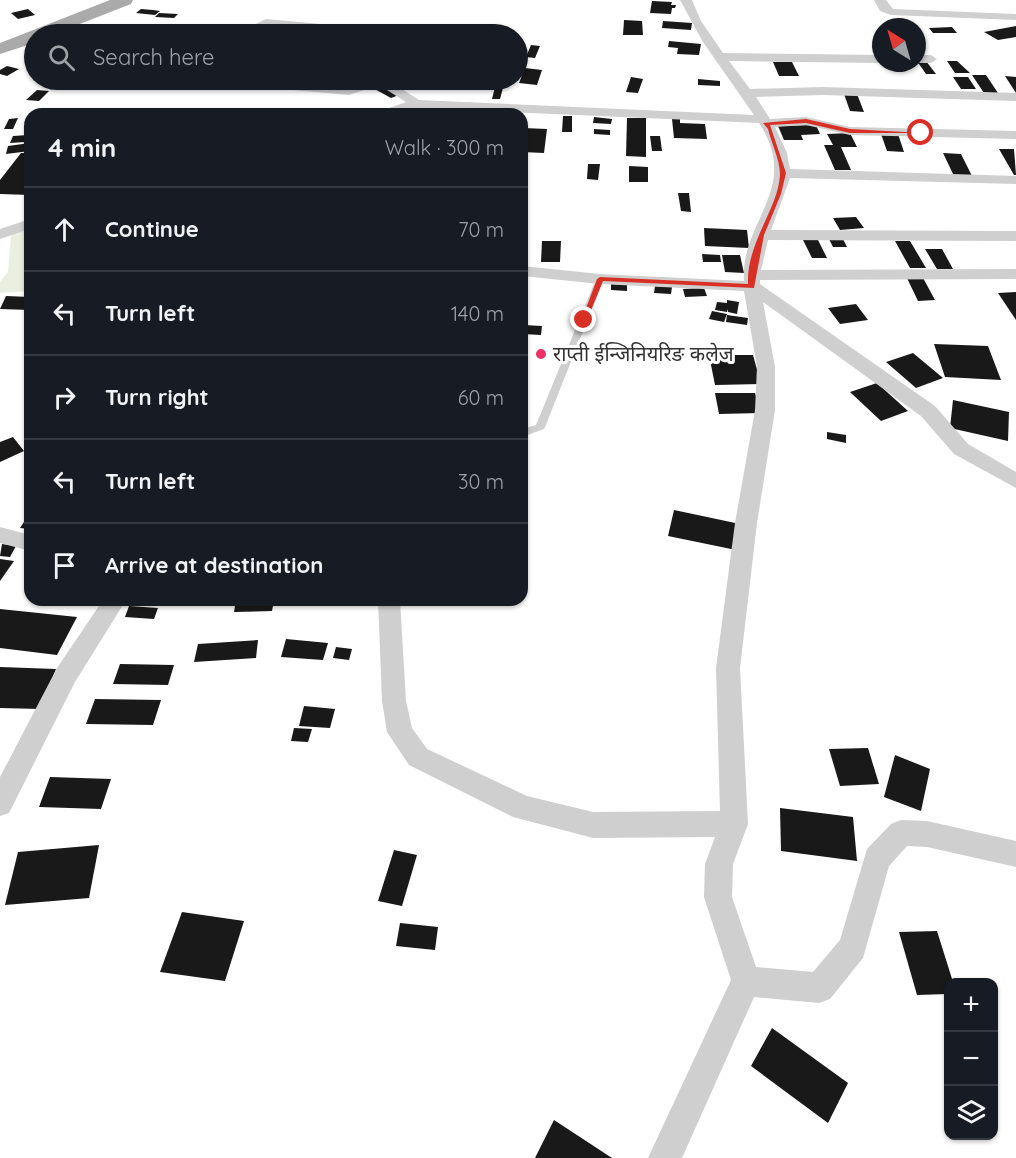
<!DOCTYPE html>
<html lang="en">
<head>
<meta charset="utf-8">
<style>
  :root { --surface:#171b24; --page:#20242c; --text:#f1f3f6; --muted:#9ea1a6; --line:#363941 }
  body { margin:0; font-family:Quicksand,"Noto Sans Devanagari",sans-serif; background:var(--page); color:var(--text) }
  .controls { position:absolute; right:18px; bottom:18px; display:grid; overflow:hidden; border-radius:12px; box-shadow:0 2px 4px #0004 }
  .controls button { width:54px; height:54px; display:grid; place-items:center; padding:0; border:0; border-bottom:2px solid var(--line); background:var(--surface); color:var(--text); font:30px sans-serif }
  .compass { position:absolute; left:872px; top:18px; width:54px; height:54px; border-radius:50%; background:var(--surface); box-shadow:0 2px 4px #0004; rotate:323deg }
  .stop { position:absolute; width:18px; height:18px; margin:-14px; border:4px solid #d93025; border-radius:50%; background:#fff }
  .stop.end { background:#d93025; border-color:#fff; box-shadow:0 2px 6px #0008 }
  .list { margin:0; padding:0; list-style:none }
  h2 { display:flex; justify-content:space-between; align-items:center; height:78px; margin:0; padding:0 24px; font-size:26px }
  h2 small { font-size:20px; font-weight:400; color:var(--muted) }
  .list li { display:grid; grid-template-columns:39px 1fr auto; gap:18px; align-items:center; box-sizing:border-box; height:84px; padding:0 24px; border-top:2px solid var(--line) }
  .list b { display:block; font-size:22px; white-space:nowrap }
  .list em { font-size:20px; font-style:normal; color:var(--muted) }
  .icon { flex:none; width:33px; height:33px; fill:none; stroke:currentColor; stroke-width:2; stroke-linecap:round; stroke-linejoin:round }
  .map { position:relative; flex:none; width:1016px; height:1158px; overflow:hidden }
  .search { position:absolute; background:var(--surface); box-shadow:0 2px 4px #0004; left:24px; top:24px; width:504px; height:66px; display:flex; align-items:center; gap:15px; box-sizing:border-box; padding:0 21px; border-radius:33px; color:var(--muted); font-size:22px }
  .panel { position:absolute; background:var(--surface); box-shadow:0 2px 4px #0004; left:24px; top:108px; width:504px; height:498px; border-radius:18px }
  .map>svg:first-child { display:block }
</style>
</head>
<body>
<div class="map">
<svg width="1016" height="1158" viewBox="0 0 1016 1158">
  <rect width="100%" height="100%" fill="#fff"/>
  <!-- green -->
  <path fill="#ebefe0" d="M30,229V291L0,293V282L8,272L11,235Z"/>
  <!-- building -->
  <g fill="#191919">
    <path d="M652,1L672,2L671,5H676L675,8H672L671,14L650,13Z"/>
    <path d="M28,9L35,15L18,19L11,13Z"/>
    <path d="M141,9L153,10L160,11L155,15L136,13Z"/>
    <path d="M159,13L178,14L174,18L155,17Z"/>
    <path d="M624,20L642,21L643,35H623Z"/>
    <path d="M663,21L692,23L691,30L662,28Z"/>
    <path d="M1016,26V37L998,40L984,32Z"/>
    <path d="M952,27L957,33H933L929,28Z"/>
    <path d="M669,41L701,44L699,55L677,54L678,48L668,47Z"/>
    <path d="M531,45L540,46L535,58L526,57Z"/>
    <path d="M917,61H926L936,74H926Z"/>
    <path d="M947,61H957L970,73H955Z"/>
    <path d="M773,62H792L799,76H779Z"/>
    <path d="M7,66L19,69L7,76L0,74V70Z"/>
    <path d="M525,68L542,70L537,85L519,83Z"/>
    <path d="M972,75H986L998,93H984Z"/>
    <path d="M1005,76L1016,77V93Z"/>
    <path d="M631,77L643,79L638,93L626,92Z"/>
    <path d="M953,77H968L976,89H961Z"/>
    <path d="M698,79L720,81V86L698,85Z"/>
    <path d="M496,83L504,84L500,99H492Z"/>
    <path d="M379,84L399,95L391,98L371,87Z"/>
    <path d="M37,90L49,91L39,101L26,100Z"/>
    <path d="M844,94H857L864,112L850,111Z"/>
    <path d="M563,116H572V132H562Z"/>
    <path d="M594,117L612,119L611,124L593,123Z"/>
    <path d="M18,118L13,129H4L9,119Z"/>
    <path d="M627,118H646V157L626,156Z"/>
    <path d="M672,119H680V123L705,124L707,139L674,138Z"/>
    <path d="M816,125L820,134L801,135L803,140H784L778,126Z"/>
    <path d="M523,128L547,129L544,153L522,152Z"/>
    <path d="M594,129L610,130V135L594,134Z"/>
    <path d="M850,133L857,147H841L851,170H835L824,145H833L827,134Z"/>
    <path d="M881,134H898L904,152L887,151Z"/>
    <path d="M28,135L25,142L10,143L13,136Z"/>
    <path d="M650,136H660L662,151H652Z"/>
    <path d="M30,143V151L6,154L8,146Z"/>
    <path d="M999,149H1014L1016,175H1014Z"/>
    <path d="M21,153H30V195L0,194V180Z"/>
    <path d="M943,153L961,154L972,176H954Z"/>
    <path d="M588,164H600L598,180L587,179Z"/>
    <path d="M629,166L648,167V182H629Z"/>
    <path d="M678,193H689L691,212L681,211Z"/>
    <path d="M856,217L864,228L840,230L833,218Z"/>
    <path d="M704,228L747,230L749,248L705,246Z"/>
    <path d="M802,238H817L827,258H812Z"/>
    <path d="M829,239H843L847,247H833Z"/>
    <path d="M542,241H561L560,262H541Z"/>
    <path d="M895,241H910L926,268H910Z"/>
    <path d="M925,249H942L953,269H937Z"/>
    <path d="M702,254L720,255L721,262H703Z"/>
    <path d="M722,255H740L744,273L725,272Z"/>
    <path d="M906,276H922L935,300L918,301Z"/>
    <path d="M611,284L627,285V291L611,290Z"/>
    <path d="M655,286L672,287L671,294L654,293Z"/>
    <path d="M704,288L707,296L685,297L683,289Z"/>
    <path d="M1016,292V320L998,293Z"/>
    <path d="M6,296L30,297V310L0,309Z"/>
    <path d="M727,300L739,302L737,314L728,312V309L727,312L715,310L717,302L727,303Z"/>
    <path d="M856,304L868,320L840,324L828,308Z"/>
    <path d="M712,311L727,314L724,322L709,319Z"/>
    <path d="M727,315L748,318L747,325L726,322Z"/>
    <path d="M524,325L542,326L541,335L522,334Z"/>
    <path d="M934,344L988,346L1001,380L945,377Z"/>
    <path d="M913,353L943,378L916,388L886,362Z"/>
    <path d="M709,355H753L761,384L715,385Z"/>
    <path d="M877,383L908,411L881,421L850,392Z"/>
    <path d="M715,393H755L761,413L719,414Z"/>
    <path d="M953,400L1009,412L1008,441L950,428Z"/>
    <path d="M827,432L846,435V443L827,439Z"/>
    <path d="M13,437L24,451L0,462V442Z"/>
    <path d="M674,510L740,524L736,550L668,536Z"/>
    <path d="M30,513V529L20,528Z"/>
    <path d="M2,544L16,546L10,557L0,556Z"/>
    <path d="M0,559L14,561L0,581Z"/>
    <path d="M236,600H274L272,611L234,612Z"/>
    <path d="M129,606L158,608L154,619L125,617Z"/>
    <path d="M0,609L77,617L57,655L0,648Z"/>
    <path d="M286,639L328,643L323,660L281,657Z"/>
    <path d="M258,640L256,658L194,662L198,644Z"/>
    <path d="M336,647L352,649L349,660L333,658Z"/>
    <path d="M120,664L174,665L168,685L113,684Z"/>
    <path d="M0,667L56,669L40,709L0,708Z"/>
    <path d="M95,699L161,700L153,725L86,724Z"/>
    <path d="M304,706L335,709L330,728L299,726Z"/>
    <path d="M294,728L312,729L308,742L291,741Z"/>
    <path d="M868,748L879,784L840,786L829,749Z"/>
    <path d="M895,755L930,769L921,811L884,797Z"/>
    <path d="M50,777L111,779L101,809L39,807Z"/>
    <path d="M780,808L853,817L857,861L781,851Z"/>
    <path d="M99,845L89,898L5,905L18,852Z"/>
    <path d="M394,850L417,855L402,906L378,901Z"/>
    <path d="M182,912L244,921L225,981L160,972Z"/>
    <path d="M400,923L438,927L435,950L396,946Z"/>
    <path d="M937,931L953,982H948V994L917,995L899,932Z"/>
    <path d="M772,1028L848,1083L828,1123L751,1066Z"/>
    <path d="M554,1120L612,1158H535Z"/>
  </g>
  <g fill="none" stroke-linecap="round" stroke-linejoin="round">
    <!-- lane -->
    <path fill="#cfcfcf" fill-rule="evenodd" d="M600,276L604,279L545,427L544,429L522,437V429L536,425L596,279Z"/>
    <!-- street -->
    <g fill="#cfcfcf" fill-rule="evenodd">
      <path d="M680,0H692L701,21L723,53L881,55V63L729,61L750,89L823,87L1016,93V101L823,95L756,97L770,119L806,117L850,127L1016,131V139L850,135L806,125L775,127L787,153L790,169L1016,176V184L790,178L771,230L1016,231V241L768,240L761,270L1016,269V279L760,280V284L935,406L968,444L1016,472V488L954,454L921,416L763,302L775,367V410L757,523L740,668L748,824L733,864L732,897L756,967L813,972L840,940L867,849L891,824L901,820L927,821L1016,841V867L927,847L907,846L889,866L863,958L830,999L819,1003L754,997L682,1158H648L731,980L704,897L705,864L715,837L593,838L513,817L409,765L387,732L382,701L378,600H400L406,701L412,728L427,749L527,796L593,812L720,811L716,668L735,523L755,410L757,367L744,291L600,284L522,276V266L600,274L744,281C740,220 802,189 759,123L415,108L394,114H372L406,102L379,85L349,95L226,84L220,80H264L348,87L369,80H388L419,100L754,115L703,42Z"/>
      <path d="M874,0H886L893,9L1016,14V20L891,15L880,11Z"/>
      <path d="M266,19L387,30L393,34C353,39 311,28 271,27C258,27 250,36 235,34Z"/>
      <path d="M917,55H931L937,59L931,63H917Z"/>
      <path d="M30,219V229L0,239V229Z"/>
      <path d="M0,527L30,535V551L0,543Z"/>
      <path d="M103,600H126L75,682L9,813L0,816V777L57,668Z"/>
    </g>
    <!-- primary -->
    <path fill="#aaa" fill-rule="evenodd" d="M110,0H133L131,4L54,34H34V43L0,54V43Z"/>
  </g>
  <!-- route -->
  <path fill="#d93025" d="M806,119L850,129L924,133H850L806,123L770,125L786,173L781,194L764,235L754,288L603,281L587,320L581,322L597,279L600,277L748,284C746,243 779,208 780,174C780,160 771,142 768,129L763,123Z"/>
  <!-- markers -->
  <circle fill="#ec3165" stroke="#fff" stroke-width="2" cx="541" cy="354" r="6"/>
  <g text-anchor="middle" stroke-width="6" stroke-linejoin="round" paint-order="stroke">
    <!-- poi labels -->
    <g font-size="20" fill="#323232" stroke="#fff" text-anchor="start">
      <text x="553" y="361">राप्ती ईन्जिनियरिङ कलेज</text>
    </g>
  </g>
</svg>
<div class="controls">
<button>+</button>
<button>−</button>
<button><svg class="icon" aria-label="layers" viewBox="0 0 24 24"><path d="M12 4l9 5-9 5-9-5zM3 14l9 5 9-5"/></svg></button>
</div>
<svg class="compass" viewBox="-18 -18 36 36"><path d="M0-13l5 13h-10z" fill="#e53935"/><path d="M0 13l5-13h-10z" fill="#9ea1a6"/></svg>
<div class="stop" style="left:921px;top:133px"></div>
<div class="stop end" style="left:584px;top:320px"></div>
<div class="search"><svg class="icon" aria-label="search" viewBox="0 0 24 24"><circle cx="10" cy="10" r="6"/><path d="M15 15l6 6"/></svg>Search here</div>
<section class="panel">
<h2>4 min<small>Walk · 300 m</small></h2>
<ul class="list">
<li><svg class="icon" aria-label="ahead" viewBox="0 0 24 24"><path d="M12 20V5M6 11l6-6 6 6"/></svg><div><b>Continue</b></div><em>70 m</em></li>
<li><svg class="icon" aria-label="left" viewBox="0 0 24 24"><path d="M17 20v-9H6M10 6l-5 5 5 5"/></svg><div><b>Turn left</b></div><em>140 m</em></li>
<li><svg class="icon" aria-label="right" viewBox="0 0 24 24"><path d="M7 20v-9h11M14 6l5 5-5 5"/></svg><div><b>Turn right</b></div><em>60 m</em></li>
<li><svg class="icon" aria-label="left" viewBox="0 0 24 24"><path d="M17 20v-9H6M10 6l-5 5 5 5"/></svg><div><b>Turn left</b></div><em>30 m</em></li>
<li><svg class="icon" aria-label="arrive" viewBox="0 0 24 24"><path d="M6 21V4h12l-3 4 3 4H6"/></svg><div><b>Arrive at destination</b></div></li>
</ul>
</section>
</div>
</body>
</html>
